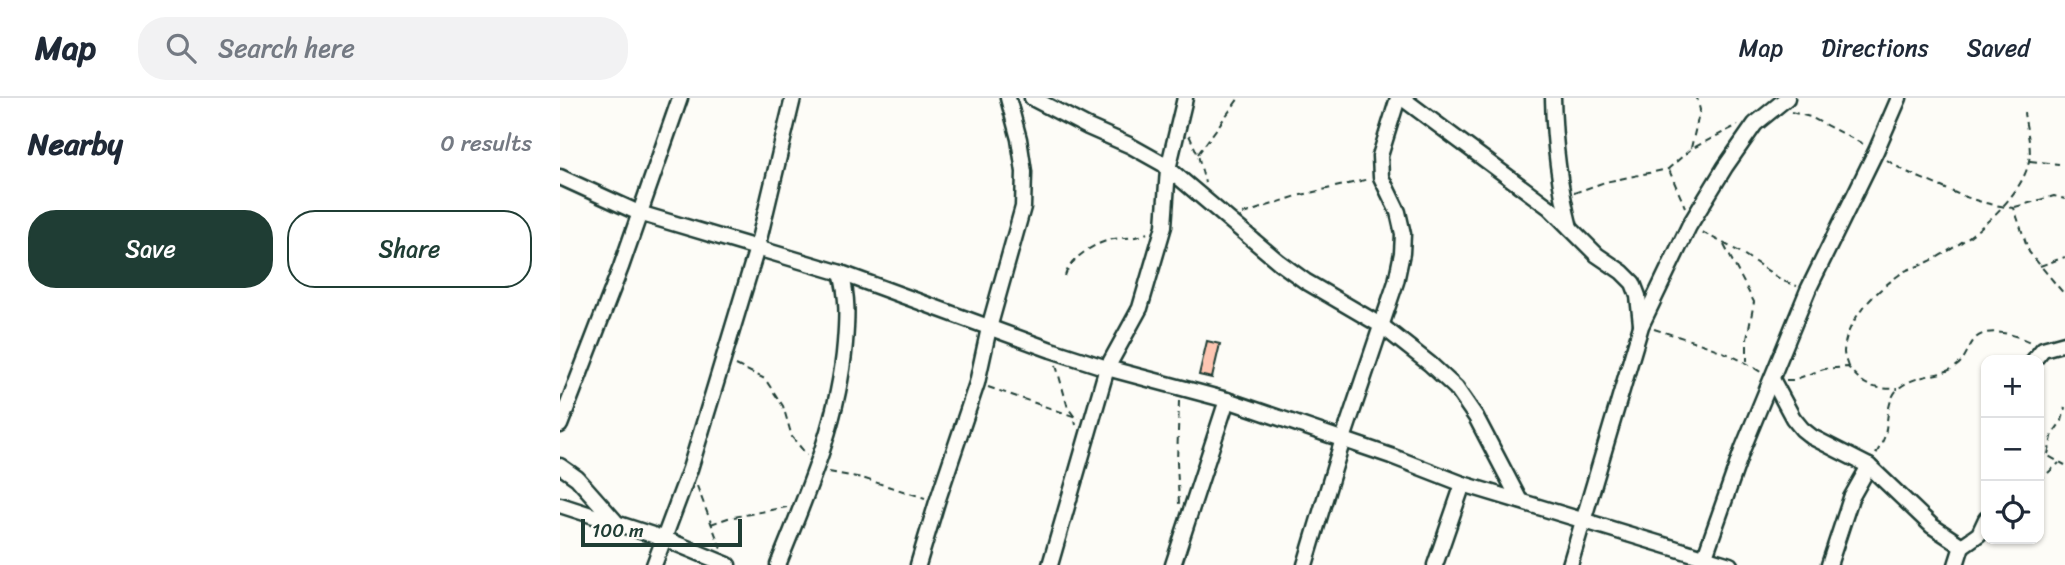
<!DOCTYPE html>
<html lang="en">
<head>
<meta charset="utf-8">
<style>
  :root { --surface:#fff; --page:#f2f2f3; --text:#1f2937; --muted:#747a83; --line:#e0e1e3; --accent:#1f3d34 }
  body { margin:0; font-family:Sriracha,sans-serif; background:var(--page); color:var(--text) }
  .controls { position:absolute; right:21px; bottom:21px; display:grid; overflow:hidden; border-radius:14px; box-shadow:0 2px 5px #0004 }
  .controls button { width:63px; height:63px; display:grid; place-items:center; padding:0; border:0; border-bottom:2px solid var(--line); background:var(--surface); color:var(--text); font:35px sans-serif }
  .scale { position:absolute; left:21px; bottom:18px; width:161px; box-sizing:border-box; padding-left:7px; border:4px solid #1f3d34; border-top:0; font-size:19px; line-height:24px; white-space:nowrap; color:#1f3d34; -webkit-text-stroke:5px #fdfcf7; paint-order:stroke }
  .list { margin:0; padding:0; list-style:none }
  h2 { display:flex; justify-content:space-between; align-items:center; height:91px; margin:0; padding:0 28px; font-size:30px }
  h2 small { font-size:23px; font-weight:400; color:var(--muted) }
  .actions { display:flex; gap:14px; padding:21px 28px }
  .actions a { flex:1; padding:16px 0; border:2px solid var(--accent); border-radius:28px; text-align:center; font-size:24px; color:var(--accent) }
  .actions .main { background:var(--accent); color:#fff }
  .icon { flex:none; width:38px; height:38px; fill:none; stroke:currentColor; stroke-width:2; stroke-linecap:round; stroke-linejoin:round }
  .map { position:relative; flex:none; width:1505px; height:467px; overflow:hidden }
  header { display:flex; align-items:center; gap:42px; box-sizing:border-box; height:98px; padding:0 35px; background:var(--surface); border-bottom:2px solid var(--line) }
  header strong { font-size:33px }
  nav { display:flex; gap:38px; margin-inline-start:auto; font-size:24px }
  .search { width:490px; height:63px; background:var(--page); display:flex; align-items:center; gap:18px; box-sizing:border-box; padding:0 24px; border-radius:28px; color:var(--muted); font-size:26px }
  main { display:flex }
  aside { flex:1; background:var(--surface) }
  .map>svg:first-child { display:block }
</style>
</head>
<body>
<header>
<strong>Map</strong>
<div class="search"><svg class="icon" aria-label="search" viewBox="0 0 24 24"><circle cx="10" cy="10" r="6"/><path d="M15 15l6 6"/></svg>Search here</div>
<nav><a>Map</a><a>Directions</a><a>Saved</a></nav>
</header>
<main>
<aside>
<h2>Nearby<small>0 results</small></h2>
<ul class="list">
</ul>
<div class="actions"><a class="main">Save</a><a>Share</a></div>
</aside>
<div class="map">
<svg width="1505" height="467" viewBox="0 0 1505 467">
  <rect width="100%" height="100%" fill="#fdfcf7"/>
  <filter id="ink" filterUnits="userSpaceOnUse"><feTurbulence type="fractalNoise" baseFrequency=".0143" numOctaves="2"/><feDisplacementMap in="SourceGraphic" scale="14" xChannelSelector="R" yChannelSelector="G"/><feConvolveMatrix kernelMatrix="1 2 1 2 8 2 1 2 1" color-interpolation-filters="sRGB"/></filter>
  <g filter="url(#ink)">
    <!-- building -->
    <path fill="#fec6b2" stroke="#1f3d34" stroke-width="2" d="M647,243L660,246L652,280L639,277Z"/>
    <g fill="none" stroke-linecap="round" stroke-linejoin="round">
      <!-- minor casing -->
      <g stroke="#1f3d34" stroke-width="19">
        <g id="minor">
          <path d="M472,0L528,29L569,47L603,66L719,164L745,183L822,228L870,266L896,290L916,319L960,403"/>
          <path d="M842,0L990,110L1037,157L1062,174L1073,185L1078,198L1081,226"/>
          <path d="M993,0C994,45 999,87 1010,130"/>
          <path d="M0,79L79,115L281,175L491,252L547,270L667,302L831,358L903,386L1170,467"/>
          <path d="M1474,262L1483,251L1505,245"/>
          <path d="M1212,281L1233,320L1242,331L1252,339L1309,368L1372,428L1402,448"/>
          <path d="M0,327L61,169L120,0"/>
          <path d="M0,368L17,380L55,423"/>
          <path d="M0,407L105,441L168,467"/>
          <path d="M1145,458L1183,350L1248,192L1316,53L1339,0"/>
          <path d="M94,467L130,371L197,150L233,0"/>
          <path d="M218,467C247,395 279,323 285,245C287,220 288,199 281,175"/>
          <path d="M358,467L377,404L417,285L429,230L463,109L464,74L459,41L448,0"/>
          <path d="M490,467L547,270L580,210L604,128L608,71L625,0"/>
          <path d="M613,467L667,302"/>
          <path d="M745,467L783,341L836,184L842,155L843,136L838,114L821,79L820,58L838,0"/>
          <path d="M875,467L903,386"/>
          <path d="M1010,467L1081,228L1129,128L1165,69L1195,26L1227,0"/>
          <path d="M1269,467L1291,400L1309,368"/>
          <path d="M1396,467L1402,448L1419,436L1426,421"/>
        </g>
      </g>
      <!-- path -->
      <g stroke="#1f3d34" stroke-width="2" stroke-dasharray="7 5" stroke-linecap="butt">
        <path d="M1231,14L1250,19L1305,47"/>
        <path d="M629,37L638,57L645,85"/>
        <path d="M1131,50L1140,12L1137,0"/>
        <path d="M638,56L679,0"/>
        <path d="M1327,62C1347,76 1364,81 1386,91C1409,101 1428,107 1454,110L1469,154L1505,197"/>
        <path d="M1470,63L1499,66"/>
        <path d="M1109,72L1125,109"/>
        <path d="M1014,95L1045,84L1108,71L1131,51L1178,27"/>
        <path d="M1455,109L1494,98L1505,101"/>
        <path d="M683,116L737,98L809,81"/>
        <path d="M1142,134L1180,154L1223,183L1237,188"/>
        <path d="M1164,147L1194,204L1187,241V263"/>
        <path d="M1480,168L1505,159"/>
        <path d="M505,178C510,160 536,144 554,141C566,139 576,141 587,135"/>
        <path d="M1094,231C1132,243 1169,252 1202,275"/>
        <path d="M176,267L205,281L223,308L232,339L247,357"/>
        <path d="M496,267L508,310L514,318L516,327"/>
        <path d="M1288,269C1287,265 1284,259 1284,254C1285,223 1315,194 1339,177C1347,170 1359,169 1368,164C1403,148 1462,102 1469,63C1472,48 1466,30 1464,15"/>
        <path d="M1226,282H1233L1264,271L1288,269C1306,290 1310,290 1338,291"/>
        <path d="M428,289L519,320"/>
        <path d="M619,303L617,364L619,406"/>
        <path d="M1479,353L1505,367"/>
        <path d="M1316,356C1319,350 1323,344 1325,337C1328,322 1327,300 1339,290C1356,276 1380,279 1395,269C1405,263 1407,251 1414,242C1426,227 1456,237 1470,244"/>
        <path d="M1488,356L1493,335L1502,323L1505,309"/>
        <path d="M269,374L302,380L365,400"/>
        <path d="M1479,383L1499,365"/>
        <path d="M137,388L161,451"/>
        <path d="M151,426L168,420L227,409"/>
      </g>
      <!-- minor -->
      <use href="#minor" stroke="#fdfcf7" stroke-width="14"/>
    </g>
  </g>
</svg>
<div class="controls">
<button>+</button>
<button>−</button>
<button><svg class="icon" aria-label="locate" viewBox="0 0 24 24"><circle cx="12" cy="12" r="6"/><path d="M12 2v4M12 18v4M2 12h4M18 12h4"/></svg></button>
</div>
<div class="scale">100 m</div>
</div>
</main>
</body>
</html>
